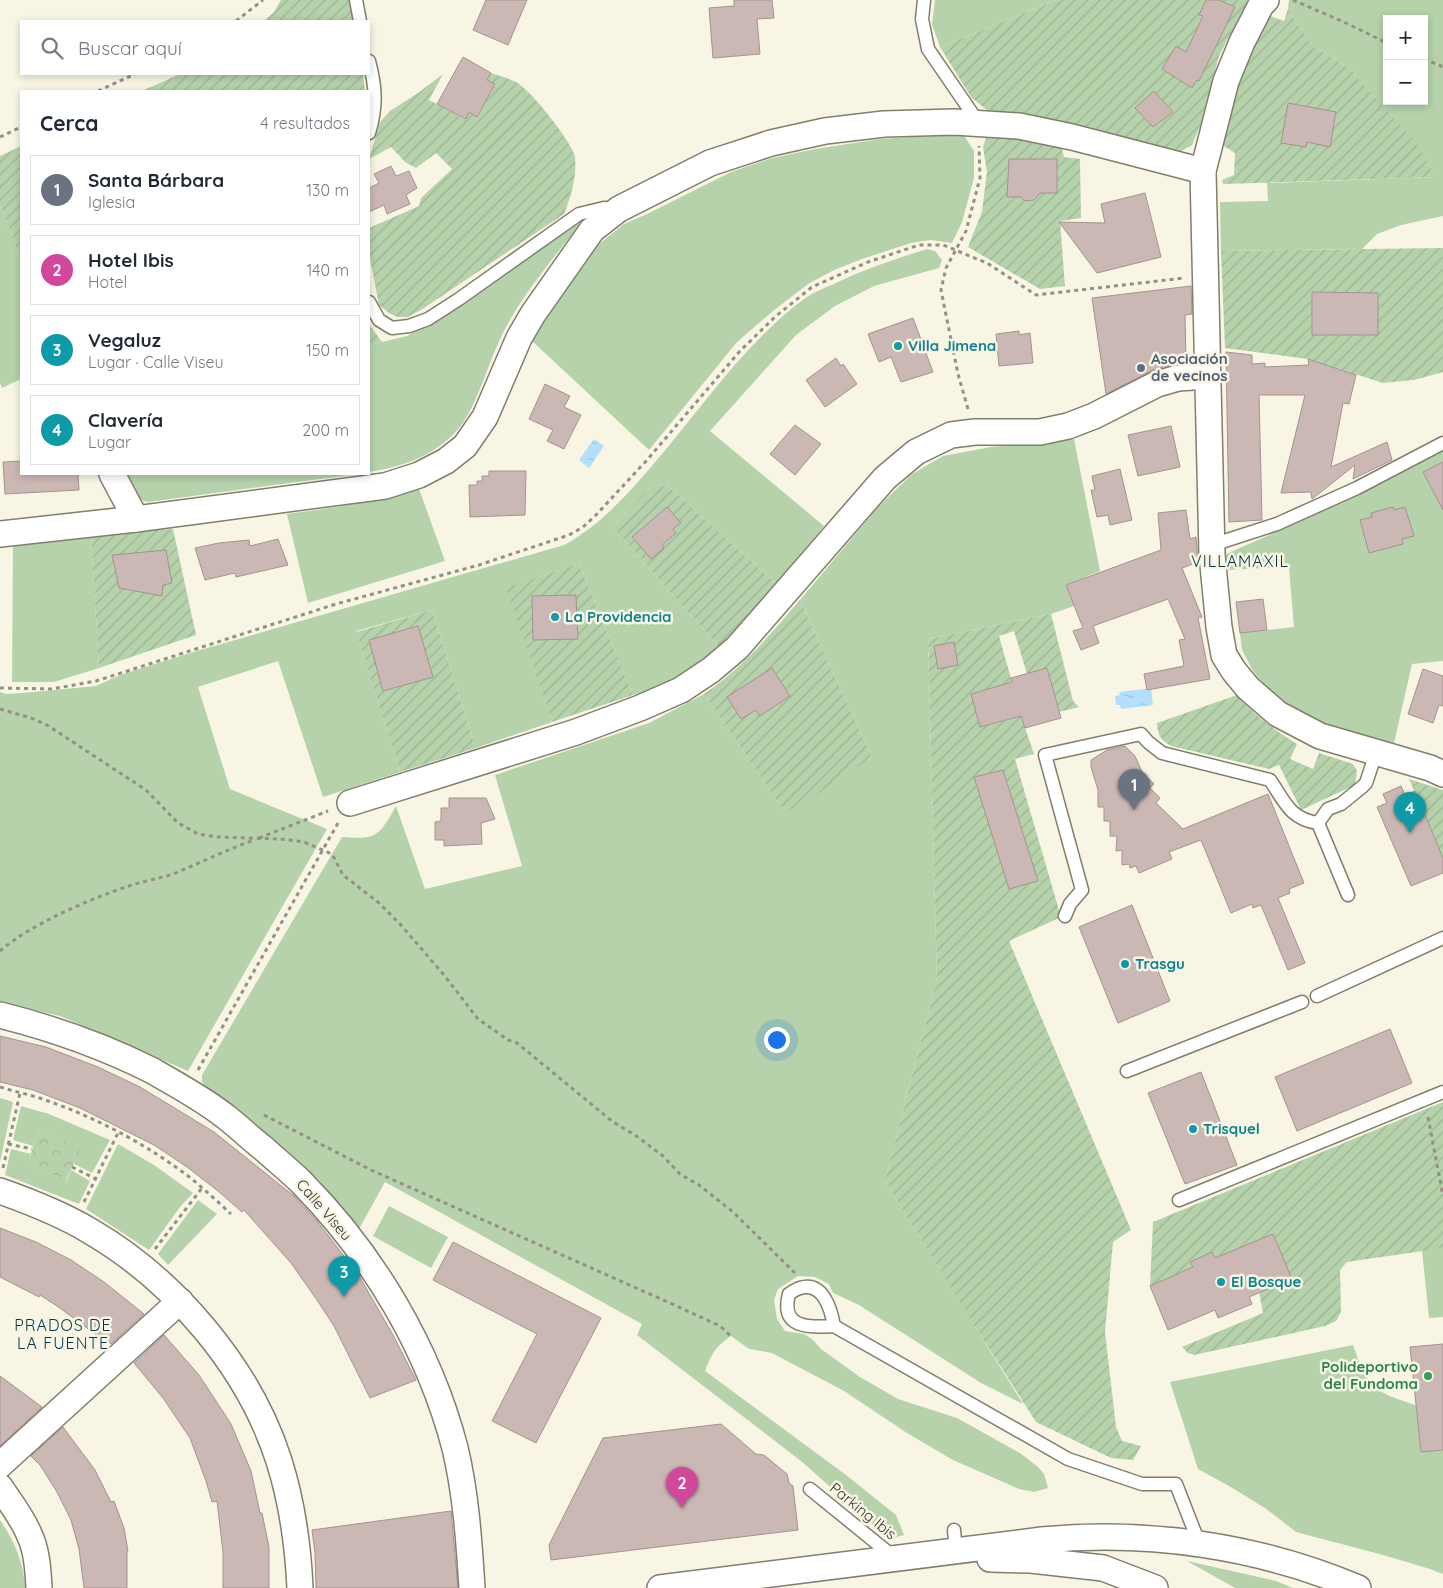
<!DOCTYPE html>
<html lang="es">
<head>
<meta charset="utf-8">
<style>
  :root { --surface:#fff; --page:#f2f2f3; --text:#1f2937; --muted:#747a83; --line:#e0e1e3; --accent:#7c3aed }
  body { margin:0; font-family:Quicksand,sans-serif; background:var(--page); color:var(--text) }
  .controls { position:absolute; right:15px; top:15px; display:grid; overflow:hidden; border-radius:0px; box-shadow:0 2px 8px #0003 }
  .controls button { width:45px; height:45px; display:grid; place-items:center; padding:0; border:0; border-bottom:1px solid var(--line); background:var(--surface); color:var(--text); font:25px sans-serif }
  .you { position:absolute; left:776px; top:1039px; width:18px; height:18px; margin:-12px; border:4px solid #fff; border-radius:50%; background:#1a73e8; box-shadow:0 0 0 8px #1a73e833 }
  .badge { display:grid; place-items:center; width:32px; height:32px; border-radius:50%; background:var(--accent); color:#fff; font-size:16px; font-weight:700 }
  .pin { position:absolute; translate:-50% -41px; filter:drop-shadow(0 1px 2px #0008) }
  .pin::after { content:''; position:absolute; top:26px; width:18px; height:15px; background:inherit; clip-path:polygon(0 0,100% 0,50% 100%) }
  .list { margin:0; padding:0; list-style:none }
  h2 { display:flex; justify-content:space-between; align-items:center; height:65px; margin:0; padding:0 20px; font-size:21px }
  h2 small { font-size:16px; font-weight:400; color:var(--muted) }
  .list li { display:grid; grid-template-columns:32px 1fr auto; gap:15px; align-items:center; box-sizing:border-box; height:70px; margin:0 10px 10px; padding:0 10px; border:1px solid var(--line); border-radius:0px }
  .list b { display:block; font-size:19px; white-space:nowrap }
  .list p { margin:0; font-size:16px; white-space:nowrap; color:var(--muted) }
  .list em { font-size:16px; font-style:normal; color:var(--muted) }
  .icon { flex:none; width:28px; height:28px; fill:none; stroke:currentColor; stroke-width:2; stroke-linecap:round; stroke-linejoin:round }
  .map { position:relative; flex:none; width:1443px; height:1588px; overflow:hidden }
  .search { position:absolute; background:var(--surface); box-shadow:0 2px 8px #0003; left:20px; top:20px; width:350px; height:55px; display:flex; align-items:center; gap:12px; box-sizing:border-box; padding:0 18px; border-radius:0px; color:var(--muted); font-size:19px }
  .panel { position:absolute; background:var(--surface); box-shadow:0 2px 8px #0003; left:20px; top:90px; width:350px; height:385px; border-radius:0px }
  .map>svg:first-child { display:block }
</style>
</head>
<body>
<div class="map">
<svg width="1443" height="1588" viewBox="0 0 1443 1588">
  <defs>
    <pattern id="park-crowns" width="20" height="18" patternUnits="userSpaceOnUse" patternTransform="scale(1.25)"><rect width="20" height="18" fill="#b5d2ab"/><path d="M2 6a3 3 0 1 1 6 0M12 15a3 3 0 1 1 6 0" fill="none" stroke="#9cb593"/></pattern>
    <pattern id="garden-furrows" width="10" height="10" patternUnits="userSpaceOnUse" patternTransform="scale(1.25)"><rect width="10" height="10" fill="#b5d2ab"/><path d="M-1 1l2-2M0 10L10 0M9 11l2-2" fill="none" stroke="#9cb593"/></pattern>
    <pattern id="water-ripples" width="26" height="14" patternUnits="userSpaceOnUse" patternTransform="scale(1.25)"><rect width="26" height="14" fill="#b2e0fc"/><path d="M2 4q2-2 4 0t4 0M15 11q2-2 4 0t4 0" fill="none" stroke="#9ac1d8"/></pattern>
  </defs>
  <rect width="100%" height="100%" fill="#f9f5e4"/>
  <!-- grass -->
  <g fill="#b5d2ab" fill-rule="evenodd">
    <path d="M935,0H1056L940,47L932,24Z"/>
    <path d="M1289,0H1443V216L1401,225L1377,234L1362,249L1221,251L1220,202L1268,201L1267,183L1436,177L1416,144L1349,68L1312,45L1288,9ZM1387,19H1424V101H1387Z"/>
    <path d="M963,134L974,151V178L962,222L952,243L931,240L911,243L862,259L834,270L808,284L773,311L737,342L649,450L531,340L599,244L624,224L647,214L731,172L772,158L815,149L880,139Z"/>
    <path d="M0,205L21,260V379L2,388L0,383Z"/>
    <path d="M578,222L580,224C554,258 525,291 505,329C491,356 483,386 469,413C448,451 409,466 369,472V345L407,336Z"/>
    <path d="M927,249L935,251L942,260L939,268L874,286L835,306L796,335L710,431L824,526L776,583L670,487L656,484L641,496L613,528L719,647L667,685L633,695L579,563L507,588L552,722L476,748L432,610L356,631L400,772L323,797L278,661L198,687L230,789L327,829L188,1071L60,1016L0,1003V692L6,694L23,693L96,686L120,675L190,653L564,545C601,525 629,493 656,461C703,406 745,343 804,299C814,292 827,287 838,282C867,268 896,259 927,249Z"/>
    <path d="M1074,439L1100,571L1066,585L1074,606L1051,614L928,639L937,978L885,1181L1023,1404L981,1383L859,1305L833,1293L829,1284L815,1277L798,1276L778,1289L774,1300L777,1319L785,1331L804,1334L812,1339L821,1349L860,1377L898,1399L957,1418L1020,1453L1038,1467L1044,1474L1048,1488L1034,1492L1019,1489L953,1460L907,1433L844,1391L772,1353L749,1349L731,1336C716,1346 712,1353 705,1371L846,1475L896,1515L904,1535L889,1539L801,1461L637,1335L642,1324L385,1182L359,1229L319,1180L274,1140L206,1087L202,1082V1075L342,837C377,840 379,836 396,806L425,889L522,866L495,775L649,723L704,694L784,811L872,757L800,600L879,506L912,474L943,456L991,447Z"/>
    <path d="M1443,450V661L1412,664L1394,743L1347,733L1296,710L1269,694L1252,669L1242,650L1240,633L1294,627L1289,567L1225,570L1224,555L1342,503Z"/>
    <path d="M125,474H358L148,502C135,500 130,484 125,474Z"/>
    <path d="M419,489L445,561L308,603L287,514C332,508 375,502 419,489Z"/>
    <path d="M91,535L99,668L54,682H12L13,544Z"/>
    <path d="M0,1098L13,1102L0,1162Z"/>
    <path d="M21,1106L49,1114L110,1140L92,1173L74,1164L81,1147L38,1129L33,1146L13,1140Z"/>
    <path d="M118,1144L154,1165L193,1193L180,1207L149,1250L86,1209Z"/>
    <path d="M11,1149L31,1154L28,1164L67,1180L71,1170L90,1181L79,1204L5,1175Z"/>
    <path d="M198,1200L217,1214L168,1265L158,1254Z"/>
    <path d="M389,1206L448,1237L431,1268L373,1236Z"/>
    <path d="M1443,1248V1317L1429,1318L1422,1250Z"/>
    <path d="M1353,1345C1358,1358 1362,1375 1372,1385C1383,1395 1402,1401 1416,1405L1421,1452L1443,1450V1574L1430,1569L1383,1555L1296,1532L1265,1508L1229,1486L1198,1469L1170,1382Z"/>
    <path d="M0,1520C14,1540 24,1563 25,1588H0Z"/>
    <path d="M1187,1561L1276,1581L1293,1588H1235Z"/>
  </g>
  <!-- park -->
  <path fill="url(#park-crowns)" d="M38,1129L82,1147L66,1180L28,1164Z"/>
  <!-- garden -->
  <g fill="url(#garden-furrows)">
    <path d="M281,0H349L353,21H264L274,12Z"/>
    <path d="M1056,0H1248L1219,56L1200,126L1192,145L1181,151L1176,150L1165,153L988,111L971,97L940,47Z"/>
    <path d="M1288,9L1312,45L1349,68L1417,144L1436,177L1223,184L1222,180L1234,175L1235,153L1219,143L1243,61L1270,16L1284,21Z"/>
    <path d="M491,73C499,76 509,78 516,82C530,89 573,143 575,157C577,177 571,196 564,214L421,310L407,317H397L389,313L379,305L369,253V228L419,206L421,198L452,169L436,153L416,168L405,162L391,147L369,159L380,122L390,111L418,93L443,74L429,100L465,119L469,112L477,117L495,84L487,80Z"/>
    <path d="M180,74H363L365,91H142Z"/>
    <path d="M987,135L1060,142L1064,157L1080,159L1081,218L1060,221L1065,286L1040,289L968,247L982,212L987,172L983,147Z"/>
    <path d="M21,146V260L0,205V156Z"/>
    <path d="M1443,248V372L1414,380L1383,383L1308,359L1225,348L1221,251Z"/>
    <path d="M369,324L382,342L369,345Z"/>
    <path d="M656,484L670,487L776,583L719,647L613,528L641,496Z"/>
    <path d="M173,529L196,635L99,668L91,535Z"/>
    <path d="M579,563L633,695L552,722L506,588Z"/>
    <path d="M800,600L872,757L799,807L784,811L704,694C742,668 770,635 800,600Z"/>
    <path d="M432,610L476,748L400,772L356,632Z"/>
    <path d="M1051,614L1073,701L1079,707L1059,712L1047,668L1027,674L1014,631L999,636L1012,682L971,694L981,727L1021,716L1034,754L1015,759L1061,917L1009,941L1131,1230L1113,1242L1105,1332L1116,1427L1122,1441L1141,1446L1133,1460L1111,1458L1036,1422L967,1314L885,1181L937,978L928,639Z"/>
    <path d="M1237,695C1255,715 1274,730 1297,744L1290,759L1313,769L1319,753L1353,764L1357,771L1355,785L1301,810L1279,765L1269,769L1171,746C1160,739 1158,736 1157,723Z"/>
    <path d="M1409,779L1443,790V858Z"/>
    <path d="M1443,1102V1248L1347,1262L1340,1270L1341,1312L1336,1321L1325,1326L1194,1355L1188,1353L1182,1347L1263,1313L1259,1292L1215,1258L1212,1252L1191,1262L1193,1267L1150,1286L1153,1222Z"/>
  </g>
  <!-- water -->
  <g fill="url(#water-ripples)">
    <path d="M594,439L604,446L589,468L579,460Z"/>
    <path d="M1151,688L1153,705L1121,709L1120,705H1116L1115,696L1120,695L1119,692Z"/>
  </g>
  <!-- building -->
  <g fill="#cbb8b4" stroke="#a4928e">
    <path d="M486,0H527L508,45L473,30Z"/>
    <path d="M734,0H772L774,18L757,19L760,54L713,58L709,8L734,6Z"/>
    <path d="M1206,0H1219L1235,7L1199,81L1197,80L1192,88L1162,69L1176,46L1186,52L1203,16L1199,15Z"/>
    <path d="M463,57L491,73L487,80L495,84L477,117L469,112L466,119L437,104Z"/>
    <path d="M1154,91L1173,112L1153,127L1135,108Z"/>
    <path d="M1288,103L1336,112L1330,147L1307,142L1306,147L1281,143Z"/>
    <path d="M1009,159H1057V193H1040L1034,200L1025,201L1021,197H1007Z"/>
    <path d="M391,166L396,176L409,171L417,188L406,195L410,204L387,214L384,205L369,212V188L379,183L374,174Z"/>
    <path d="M1145,193L1161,257L1097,273L1059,222L1105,223L1101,204Z"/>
    <path d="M1191,286L1192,314L1185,315L1186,363L1174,364L1153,370L1106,394L1092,298Z"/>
    <path d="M1312,292L1378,293V335H1312Z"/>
    <path d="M913,318L933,372L901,382L891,357L879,362L868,334Z"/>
    <path d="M1019,331V335L1030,333L1033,363L999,366L996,334Z"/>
    <path d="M1226,352L1252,355V364L1265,363V367L1309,365L1308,359L1356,375L1349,404L1343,403L1331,467L1387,442L1392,460L1353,479L1355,465L1312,499L1311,492L1281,493L1305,395H1259L1262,520L1229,522Z"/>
    <path d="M836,358L841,366L843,364L857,384L825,407L806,380Z"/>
    <path d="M545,384L570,396L564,407L581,415L564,449L547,441L553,430L529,419Z"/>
    <path d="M795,425L821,444L795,475L770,454Z"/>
    <path d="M1171,426L1180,467L1138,476L1128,435Z"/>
    <path d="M21,461V474H78L79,490L5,494L3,462Z"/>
    <path d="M1443,462V510L1423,472Z"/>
    <path d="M1120,469L1132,520L1110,525L1108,515L1097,517L1091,490H1095L1092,476Z"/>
    <path d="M489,471H526L525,515L470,517L469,485H477V481H482V476H489Z"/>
    <path d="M667,507L681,523L673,529L676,533L662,545L664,548L651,559L632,537Z"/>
    <path d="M1393,507L1394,510L1405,507L1414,536L1402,539L1403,544L1369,553L1360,520L1372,517L1371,513Z"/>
    <path d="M1186,510L1190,539L1196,537L1198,562L1182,568L1202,617L1198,618L1210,679L1147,690L1144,674L1184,666L1179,640L1185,639L1168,599L1093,626L1099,643L1081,650L1073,631L1083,628L1066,585L1161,550L1158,513Z"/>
    <path d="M278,539L288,565L236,577L235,573L205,580L195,548L219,543L249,540L250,546Z"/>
    <path d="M166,550L172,583L163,585L162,596L119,588L112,555Z"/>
    <path d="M576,595L578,639L533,640L532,596Z"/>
    <path d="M1263,599L1267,630L1240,633L1236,602Z"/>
    <path d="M418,626L433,677L383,691L369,640Z"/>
    <path d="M954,642L958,665L938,669L934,646Z"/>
    <path d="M772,668L790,696L760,716L756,710L741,719L727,697Z"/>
    <path d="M1047,668L1061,718L1025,728L1021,716L980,727L971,694L1012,682L1011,678Z"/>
    <path d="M1423,669L1443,676V706L1439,705L1433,723L1408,714Z"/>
    <path d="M1125,746L1135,756L1142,772L1154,784L1150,788L1160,798L1156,803L1183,829L1268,794L1304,883L1289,889L1290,893L1278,898L1305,963L1288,970L1261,905L1253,908L1252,904L1231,913L1201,840L1169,852L1172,859L1139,873L1136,866L1130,868L1129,864L1122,865V850L1116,851L1117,836H1110V821H1104V807H1098V790L1091,767V760L1107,750Z"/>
    <path d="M1003,770L1038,881L1009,889L974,777Z"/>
    <path d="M1401,786L1405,795L1415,791L1443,858V873L1411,886L1377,807L1387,803L1383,794Z"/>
    <path d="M449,798H486L495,819L481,823L482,844L444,846V840H435V822L441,821V808H449Z"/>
    <path d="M1132,905L1170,1001L1118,1023L1079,927Z"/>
    <path d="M1390,1029L1412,1083L1297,1131L1275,1077Z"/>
    <path d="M0,1036L46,1047L98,1067L140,1087L214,1132L294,1196L317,1221L358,1274L393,1335L416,1380L370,1398L334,1326L317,1300L291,1263L244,1210L242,1212L218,1191L187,1167L154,1145L80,1108L33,1090L0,1082Z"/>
    <path d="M1201,1072L1237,1165L1185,1184L1148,1093Z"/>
    <path d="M0,1228L36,1242L71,1260L104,1282L144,1314L111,1344L109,1342L107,1343L60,1308L40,1295L39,1297L0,1277Z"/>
    <path d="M1273,1234L1292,1279L1249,1297L1252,1304L1218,1318L1215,1310L1168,1330L1150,1286L1193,1267L1190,1262L1212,1252L1215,1258Z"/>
    <path d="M453,1242L601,1318L536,1443L492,1421L537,1334L433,1280Z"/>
    <path d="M164,1335L199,1375L231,1424L251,1471L260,1513H262L269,1547V1588H223V1552L217,1501L212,1502L206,1481L190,1438L163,1398L134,1363Z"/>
    <path d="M1443,1344V1450L1421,1452L1410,1347Z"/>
    <path d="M0,1376L42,1407L0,1446Z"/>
    <path d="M721,1424L756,1454L764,1455L787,1474L789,1483L793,1486L798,1530L551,1560L549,1545L603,1438Z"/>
    <path d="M63,1427L95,1470L111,1502L114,1501L124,1528L128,1551L127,1552V1588H84L79,1549L71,1520L57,1492L40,1465L31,1456Z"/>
    <path d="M451,1511L458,1588H316L315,1553L312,1530Z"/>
  </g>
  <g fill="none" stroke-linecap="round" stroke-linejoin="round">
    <!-- lane casing -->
    <g stroke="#817e6e" stroke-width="15">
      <g id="lane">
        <path d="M356,0L360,21"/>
        <path d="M924,0L922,19L928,49L978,122"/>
        <path d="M369,61C376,87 377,107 369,133"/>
        <path d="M369,302L379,320L392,328L409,326L428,319L459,299L579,214L604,208L614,209"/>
        <path d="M1212,545L1277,524L1357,488L1443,443"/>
        <path d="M1318,823L1328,809L1341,804L1362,787L1366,783L1376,753"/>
        <path d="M1318,823L1348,895"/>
        <path d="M1065,916L1070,904L1082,890L1045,755L1141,734L1148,742L1162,753L1270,780C1285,802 1290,819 1318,823"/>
        <path d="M1317,996L1443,938"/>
        <path d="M1127,1071L1302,1002"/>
        <path d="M1179,1200L1443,1092"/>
        <path d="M834,1326C831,1309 823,1281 800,1288C796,1289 792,1292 789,1294C780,1328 808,1328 834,1326L1068,1459L1142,1484H1176L1199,1543"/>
        <path d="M810,1489L895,1558"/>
        <path d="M954,1530L956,1551"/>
      </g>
    </g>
    <!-- street casing -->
    <g stroke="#817e6e" stroke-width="28">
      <g id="street">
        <path d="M1266,0L1261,5L1242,42L1226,81L1203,171L1212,555L1219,627L1224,655L1234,671L1248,688L1278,714L1320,736L1430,768L1443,774"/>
        <path d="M112,474L136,519"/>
        <path d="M0,534L136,519L385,486L419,475L446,461L465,446L485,417L519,338L533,314L592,230L619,209L710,163L771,143L825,131L884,124L954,122L1019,126L1072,137L1203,171"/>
        <path d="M350,803L576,732L640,708L681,690L711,670L737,648L885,478L916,452L951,435L975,432H1040L1068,426L1094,416L1157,384L1178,378L1208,376"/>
        <path d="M0,1015C52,1028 103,1046 151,1070C174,1083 205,1100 226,1117C239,1127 250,1138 263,1148C276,1160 290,1171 302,1183C374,1256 429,1349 455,1448C466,1494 469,1541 472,1588"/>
        <path d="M0,1191C31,1202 62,1214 90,1231C174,1280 249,1367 279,1461C292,1502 298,1545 300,1588"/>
        <path d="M0,1465L180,1301"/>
        <path d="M0,1487C10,1502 22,1517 29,1534C37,1550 38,1570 39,1588"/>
        <path d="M990,1559L1031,1560L1103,1568L1155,1588"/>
        <path d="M660,1588L1042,1540C1149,1530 1259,1546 1358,1588"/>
      </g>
    </g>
    <!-- path -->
    <g stroke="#939085" stroke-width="3" stroke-dasharray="4 4" stroke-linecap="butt">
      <path d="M1293,0L1346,23L1387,43"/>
      <path d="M236,21L263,0"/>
      <path d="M1424,59L1443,67"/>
      <path d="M98,91L135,74"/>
      <path d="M0,137L21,127"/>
      <path d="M968,409L958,374L941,290L946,268L966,231L980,178L979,146"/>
      <path d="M0,688L52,689L96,681L336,604L479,565L569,535L583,527L596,515L647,460L740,351L776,316L812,287L868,262L919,245H943L987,263L1036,295L1184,278"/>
      <path d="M0,709L31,718L47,725L146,790L178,823L198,834L217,837L280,839L304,842L332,854L343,875L379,903L400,924L444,975L478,1019L508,1040L517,1043L613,1122L635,1135L663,1156L680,1174L699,1185L733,1212L795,1273"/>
      <path d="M259,838L328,811"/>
      <path d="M0,951C31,924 90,899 129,886C143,881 158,879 173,874C200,863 226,850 254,840"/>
      <path d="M198,1070L338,823"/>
      <path d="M0,1087C16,1092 32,1095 48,1101C97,1118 147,1145 188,1176C203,1188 217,1201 231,1214"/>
      <path d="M264,1115L371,1170L670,1303L720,1326L731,1336"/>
      <path d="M1428,1117L1443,1196"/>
      <path d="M8,1144L32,1149"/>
      <path d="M72,1167L96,1179"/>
      <path d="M3,1168L20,1093"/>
      <path d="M84,1202L118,1133"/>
      <path d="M155,1249L202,1188"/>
    </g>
    <!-- lane -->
    <use href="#lane" stroke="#fff" stroke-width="12"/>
    <!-- street -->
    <use href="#street" stroke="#fff" stroke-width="25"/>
  </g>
  <!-- markers -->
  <g fill="#0f9aa8" stroke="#f9f5e4" stroke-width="2">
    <circle cx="898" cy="346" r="5"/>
    <circle cx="555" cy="617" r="5"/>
    <circle cx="1125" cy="964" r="5"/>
    <circle cx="1193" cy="1129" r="5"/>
    <circle cx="1221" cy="1282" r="5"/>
  </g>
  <circle fill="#5c6f8a" stroke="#f9f5e4" stroke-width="2" cx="1141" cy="368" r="5"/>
  <circle fill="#2e9e5b" stroke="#f9f5e4" stroke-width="2" cx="1428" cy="1376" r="5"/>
  <g text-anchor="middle" stroke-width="5" stroke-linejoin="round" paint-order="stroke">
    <!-- culture labels -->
    <g font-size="15" font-weight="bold" fill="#0d838f" stroke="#f9f5e4" text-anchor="start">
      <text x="908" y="351">Villa Jimena</text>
      <text x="565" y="622">La Providencia</text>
      <text x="1135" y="969">Trasgu</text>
      <text x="1203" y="1134">Trisquel</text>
      <text x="1231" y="1287">El Bosque</text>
    </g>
    <!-- service labels -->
    <g font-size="15" font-weight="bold" fill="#4e5e75" stroke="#f9f5e4" text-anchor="start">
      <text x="1151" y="364">Asociación<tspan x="1151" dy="17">de vecinos</tspan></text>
    </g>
    <!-- street labels -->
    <g font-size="15" fill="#35332d" stroke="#f9f5e4">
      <text transform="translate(324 1210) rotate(49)" y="5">Calle Viseu</text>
      <text transform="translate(863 1511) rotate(39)" y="5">Parking Ibis</text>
    </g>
    <!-- leisure labels -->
    <g font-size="15" font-weight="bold" fill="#27864d" stroke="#f9f5e4" text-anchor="end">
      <text x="1418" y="1372">Polideportivo<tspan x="1418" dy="17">del Fundoma</tspan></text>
    </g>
    <!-- neighbourhood labels -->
    <g font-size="16" letter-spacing="1" fill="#033a4b" stroke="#f9f5e4">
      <text x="1240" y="567">VILLAMAXIL</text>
      <text x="63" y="1331">PRADOS DE<tspan x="63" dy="18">LA FUENTE</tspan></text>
    </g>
  </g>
</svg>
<div class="controls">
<button>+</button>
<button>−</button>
</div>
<div class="you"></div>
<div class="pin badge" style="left:1134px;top:810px;background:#6b7280">1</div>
<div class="pin badge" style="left:682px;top:1508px;background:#d1479c">2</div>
<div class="pin badge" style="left:344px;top:1297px;background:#0f9aa8">3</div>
<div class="pin badge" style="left:1410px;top:833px;background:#0f9aa8">4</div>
<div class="search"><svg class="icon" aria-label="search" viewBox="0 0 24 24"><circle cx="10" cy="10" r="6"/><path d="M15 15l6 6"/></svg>Buscar aquí</div>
<section class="panel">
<h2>Cerca<small>4 resultados</small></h2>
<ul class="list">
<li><span class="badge" style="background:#6b7280">1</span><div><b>Santa Bárbara</b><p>Iglesia</p></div><em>130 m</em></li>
<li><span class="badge" style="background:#d1479c">2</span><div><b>Hotel Ibis</b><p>Hotel</p></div><em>140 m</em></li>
<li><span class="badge" style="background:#0f9aa8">3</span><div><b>Vegaluz</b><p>Lugar · Calle Viseu</p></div><em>150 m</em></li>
<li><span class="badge" style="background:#0f9aa8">4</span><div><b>Clavería</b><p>Lugar</p></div><em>200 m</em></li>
</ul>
</section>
</div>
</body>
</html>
